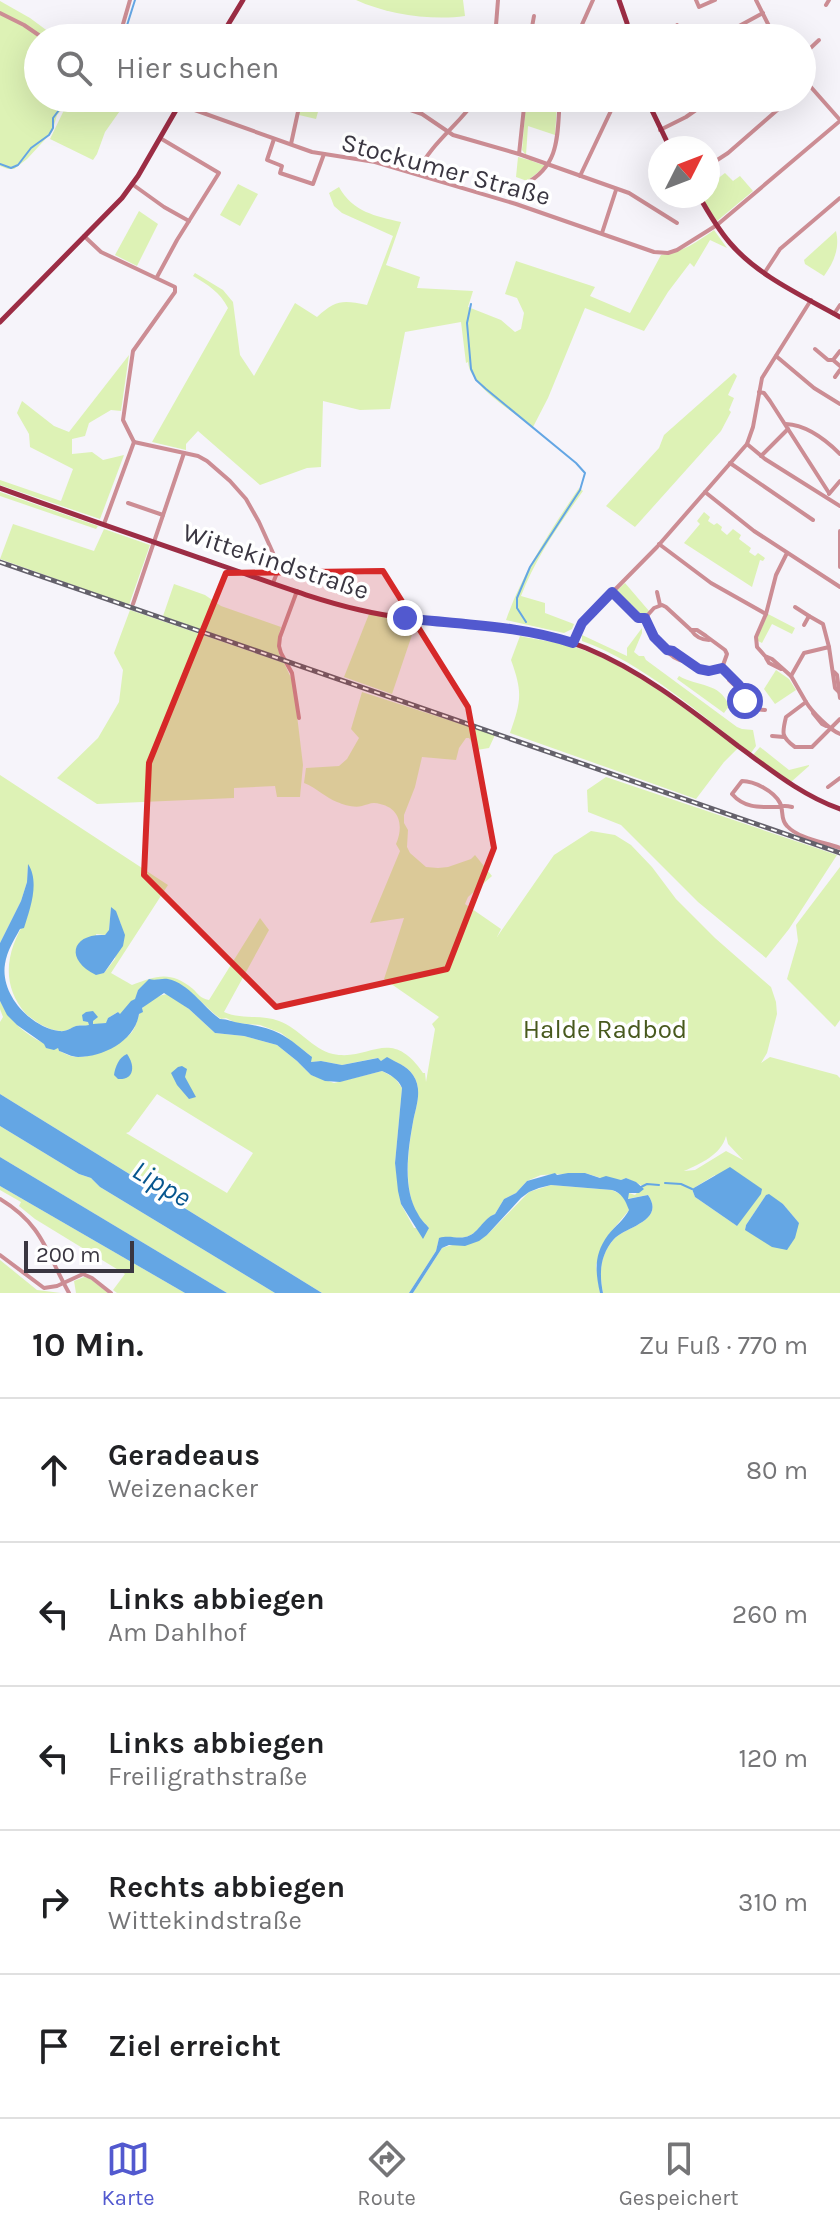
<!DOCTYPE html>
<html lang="de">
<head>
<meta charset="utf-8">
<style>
  :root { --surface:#fff; --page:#f6f6f6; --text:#202124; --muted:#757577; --line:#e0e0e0; --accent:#5259cf }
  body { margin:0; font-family:Karla,sans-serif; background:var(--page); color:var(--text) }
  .compass { position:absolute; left:648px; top:136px; width:72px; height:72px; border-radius:50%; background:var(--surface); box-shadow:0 8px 32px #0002; rotate:48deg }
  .scale { position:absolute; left:24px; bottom:20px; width:110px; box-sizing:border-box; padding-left:8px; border:4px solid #3a3641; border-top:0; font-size:22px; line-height:28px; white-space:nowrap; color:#3a3641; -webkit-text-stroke:6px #fff; paint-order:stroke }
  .stop { position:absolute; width:24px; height:24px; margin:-18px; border:6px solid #5259cf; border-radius:50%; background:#fff }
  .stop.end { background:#5259cf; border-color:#fff; box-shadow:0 2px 8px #0008 }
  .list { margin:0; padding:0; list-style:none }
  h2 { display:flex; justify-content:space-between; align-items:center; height:104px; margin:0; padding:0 32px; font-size:34px }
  h2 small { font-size:26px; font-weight:400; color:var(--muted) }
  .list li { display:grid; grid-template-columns:52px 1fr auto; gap:24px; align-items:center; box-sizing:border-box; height:144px; padding:0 32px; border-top:2px solid var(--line) }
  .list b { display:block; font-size:30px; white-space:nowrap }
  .list p { margin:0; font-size:26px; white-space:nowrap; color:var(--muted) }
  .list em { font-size:26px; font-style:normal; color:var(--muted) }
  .icon { flex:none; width:44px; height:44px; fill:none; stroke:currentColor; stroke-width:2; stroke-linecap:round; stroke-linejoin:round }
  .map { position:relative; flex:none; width:840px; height:1293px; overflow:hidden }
  .search { position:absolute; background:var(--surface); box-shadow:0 8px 32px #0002; left:24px; right:24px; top:24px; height:88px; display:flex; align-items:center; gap:20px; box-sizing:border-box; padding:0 28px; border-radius:44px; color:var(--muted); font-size:30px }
  .sheet { height:824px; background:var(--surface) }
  nav { display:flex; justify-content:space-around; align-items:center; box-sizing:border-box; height:112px; border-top:2px solid var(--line); background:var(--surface); font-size:22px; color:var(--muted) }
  nav a { display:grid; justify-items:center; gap:4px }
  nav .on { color:var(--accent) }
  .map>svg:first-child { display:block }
</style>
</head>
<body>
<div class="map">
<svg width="840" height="1293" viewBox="0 0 840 1293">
  <rect width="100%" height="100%" fill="#f6f4fa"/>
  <!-- green -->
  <g fill="#ddf2b5" fill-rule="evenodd">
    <path d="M356,0H463L465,16C432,21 386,14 356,0Z"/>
    <path d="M0,1L30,18L57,38H38V98H72L57,115L52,132L27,159L14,169H8L0,166Z"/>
    <path d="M77,98H129L105,132L97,154L93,160L50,139L65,108Z"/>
    <path d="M303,98H322L316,119L299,115Z"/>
    <path d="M526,102L557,105L555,135L528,126L526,155L522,150Z"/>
    <path d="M518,157L529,160L532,159V161L543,165L546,163V166L527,181L516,177Z"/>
    <path d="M725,173L733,181L740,176L753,191L717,221L700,196H708V186Z"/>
    <path d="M238,184L258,194L240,226L220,215Z"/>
    <path d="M339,187C353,212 375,216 401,222L386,265L420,277L417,288L473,291L468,307L501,320L515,332L521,329L524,313L517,298L505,294L516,261L595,287L590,296L630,313L661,255C682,253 698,241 714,230L727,248L710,240L694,267L690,263L668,292L644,331L585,308L548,398L533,427C514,412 470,387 468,362L466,363L461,322L405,332L390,409L360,410L323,401L321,467L307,468L260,485L198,431L186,444V450L152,442L228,308C220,292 208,285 193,276L195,273L223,290L233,302L240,355L254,376L295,303L317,317C336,300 342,300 367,305L393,236L342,213L334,206L329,193Z"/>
    <path d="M139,211L158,224L137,266L115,255Z"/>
    <path d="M836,231C840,248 834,262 824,276L805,264L804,260Z"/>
    <path d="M129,355L121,411L111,410L89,423L85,436L72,439V454L92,452L103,460L124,455L100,519L0,485V480L61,501L73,469L30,447L29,434L17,413L22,401L54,426L69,432Z"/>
    <path d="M734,373L737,376L728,395L734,398L729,410L731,412L721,431L635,527L606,506L659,448L664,435Z"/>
    <path d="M579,488L583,491C559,525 536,557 521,596L545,603V613L574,624L572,629L564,633L506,620C523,572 550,531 579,488Z"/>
    <path d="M0,492L98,526L96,529L0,496Z"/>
    <path d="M704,512L710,517L708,521L714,525L717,523L722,527L721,530L727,535L733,529L741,535L739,539L751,548L749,552L755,556L758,553L765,558L763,561L760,560L752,587L684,543L700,524L697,521Z"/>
    <path d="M13,524L94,551L104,529L150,545L129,605L0,559Z"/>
    <path d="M625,583L649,611L643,616L637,614L639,612L631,604L628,606L616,591Z"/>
    <path d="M174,584L205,595L221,606L281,627C278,637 276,648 281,658L163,616Z"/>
    <path d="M130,610L284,663L293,682L303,765L300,797H277L275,786L234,788V798L97,804L57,778L98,738L119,702L123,670L114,653Z"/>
    <path d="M369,614L416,623L392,694L344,677Z"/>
    <path d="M768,614L795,628L792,634L772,624L762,643L756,640Z"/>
    <path d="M642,628V633L634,652L639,656H644L646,660L737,727L742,729L753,730L756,746L751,753C701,715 642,662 582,641V635L627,656V648Z"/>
    <path d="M520,636C538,640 558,642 575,647C636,667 687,711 738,748L724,762L696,799L510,733C521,701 523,693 511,660Z"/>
    <path d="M776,670L789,679L796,690L775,704L764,689Z"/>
    <path d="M679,676C698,687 720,682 729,706L724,713L677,679Z"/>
    <path d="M362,692L495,735L489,748L477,750L469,738H466L459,748L456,760L422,757L415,787L404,815V823L408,830L407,847L410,853L426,867L438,868L448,867L471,859L475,855L492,876L468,897L465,904L501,929L497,937L554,855L591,831L615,835L631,845L652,867L676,899L715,938L771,987L776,1002L777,1014L767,1053L761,1063L770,1057L837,1075L840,1078V1293H603C599,1272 600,1255 614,1239C625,1227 666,1221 648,1195L627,1199L629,1193L635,1195L643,1186L626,1178L621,1180L601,1178L585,1173L541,1175L527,1181L516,1193L504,1199L495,1214C484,1218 478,1235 465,1237C457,1239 448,1236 439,1238L436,1251L409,1293H322L0,1094V1022L3,1017L0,1009V1001C12,1025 32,1041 58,1048L59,1051C64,1053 71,1057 76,1057C94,1058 121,1045 132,1032C136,1026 137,1021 139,1015C142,1004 157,995 168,994L189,1009L215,1033L244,1036L277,1045L297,1061L311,1075L334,1083L382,1071L395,1078L402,1088L395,1163L401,1204L414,1228H429C426,1224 420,1219 417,1214C403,1187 408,1150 413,1122C416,1106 423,1090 413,1075C406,1065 397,1063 388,1058L381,1061L377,1058L342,1065L321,1061L311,1062V1056L281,1033L260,1025L236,1023L226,1018L221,1019C205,1008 182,977 162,979C153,980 145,986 138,990L136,999L120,1015L118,1012L108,1018L107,1023L93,1025V1021L88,1022L90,1026C85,1026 81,1025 77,1026C70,1028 67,1032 59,1031C46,1029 36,1022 26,1014C0,984 6,951 27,918C30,893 35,893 28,865L27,882L21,901L0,943V775L168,885L111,973L132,985C156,976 170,970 193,989C199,995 200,998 209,1000L260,918L269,930L224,1012C241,1020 261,1014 279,1021C299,1028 312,1049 333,1054C370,1062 390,1025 423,1073H425L426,1082L435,1029L432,1024L439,1017L384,979L404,918L370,923L400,851L396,844C405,823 398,805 374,803C370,803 366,805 362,806C354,808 344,805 337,802C326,798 317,788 304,783L306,768L339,766L347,759L359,738L351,729ZM111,907L121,924L115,959L104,973L96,934L105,935L109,931ZM157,1094L253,1153L227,1193L126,1133L129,1132ZM726,1136L728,1144L743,1160L726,1151L695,1170L684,1171C700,1164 721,1155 726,1136ZM715,1175L737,1226L695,1197L692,1189ZM766,1195L783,1204L799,1223L745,1230L746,1225Z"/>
    <path d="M760,747L789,770L809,765V766L791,782L753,755Z"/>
    <path d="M606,777L837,855L789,929L766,958L698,902L621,825L588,812L587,790Z"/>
    <path d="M840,867V1020L835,1027L787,979L798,941L796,925Z"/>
    <path d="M0,1126L79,1174L91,1178L100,1187L275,1293H227L0,1157Z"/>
    <path d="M551,1185L612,1190L622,1195L630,1209L609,1234L596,1265L600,1293H413L442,1248L487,1235L529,1192Z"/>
    <path d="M0,1186L185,1293H117L113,1290L125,1274L35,1219L19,1206L21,1202L0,1190Z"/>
    <path d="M0,1260L37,1290L61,1293H0Z"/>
    <path d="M84,1277L89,1278L108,1293H76L74,1281Z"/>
  </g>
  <!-- water -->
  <g fill="#64a6e4">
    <path d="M28,864C40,882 30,909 24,928L20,929C14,940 7,951 5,964C0,994 30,1027 59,1031C67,1032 70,1028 76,1026C81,1025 85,1026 89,1025L88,1022L83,1021L82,1015L86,1012L93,1011L98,1017L93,1021V1024L106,1023L108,1018L118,1012L120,1014L131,1001L135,999L138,990L149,979C156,981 161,978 168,979C190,984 203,1007 220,1019C228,1019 232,1022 240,1023C276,1028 284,1034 312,1057L311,1062L321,1061L342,1065L378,1058L381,1061L387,1057C397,1063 406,1065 413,1075C423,1090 416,1106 413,1122C408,1150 402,1188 418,1214C420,1219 426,1224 429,1228L423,1239L401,1204L398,1191L395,1163L402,1088C398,1079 391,1075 382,1071L340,1082L325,1081L311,1075L297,1061L277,1045L244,1036L215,1033L189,1009L164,993L142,1008L143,1012L139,1014C135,1041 103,1057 78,1057C72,1057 65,1053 59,1051L58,1048L54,1050L46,1048L44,1044L17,1025L7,1015L0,1001V943L21,901L27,882Z"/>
    <path d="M111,907L116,911L125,935L123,946L104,973L96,975C64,959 72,933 105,935L109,930Z"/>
    <path d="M127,1054C135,1065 135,1080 118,1079L114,1075C115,1067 119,1057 127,1054Z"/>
    <path d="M182,1066L187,1069L185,1077L196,1097L189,1099L177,1085L171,1073L178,1067Z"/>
    <path d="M0,1094L322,1293H275L100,1187L91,1178L79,1174L0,1126Z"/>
    <path d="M0,1157L227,1293H185L0,1186Z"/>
    <path d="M730,1167L762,1189L761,1194L737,1226L695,1197L692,1189Z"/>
    <path d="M555,1173L557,1175L568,1173H585L600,1178L606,1176L621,1180L626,1178L636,1182L644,1189L639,1193H629L628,1199L648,1195C666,1221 625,1227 614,1239C600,1255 599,1273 603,1293H600C595,1271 594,1254 608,1235C615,1226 624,1220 629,1210C625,1200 622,1193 612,1190L551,1185L539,1188L529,1192L521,1198L487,1235L479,1241L465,1246L449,1245L442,1248L413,1293H409L436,1251L439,1238C449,1235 457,1239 465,1237C478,1235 483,1218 495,1214L504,1199L516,1193L527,1181Z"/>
    <path d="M769,1194L783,1204L799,1223L795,1238L787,1250L772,1247L745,1230L746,1225L766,1195Z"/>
  </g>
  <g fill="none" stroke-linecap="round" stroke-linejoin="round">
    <!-- stream -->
    <g stroke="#64a6e4" stroke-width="2">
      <path d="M123,38L135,0"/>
      <path d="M0,164L11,168L18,165L31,148L49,135L53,128V118L68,98"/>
      <path d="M471,304L467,323L471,369L476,380L486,389L576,463L585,473L580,490L530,567L517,598V608L526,622"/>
      <path d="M665,1183L681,1184L692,1189"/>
      <path d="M641,1187L647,1184L659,1185"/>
    </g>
    <!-- minor -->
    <g stroke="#cc8d94" stroke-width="4">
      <path d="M696,0L699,7L715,0"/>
      <path d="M756,0L775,38"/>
      <path d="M826,5L829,0"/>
      <path d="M0,13L24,25L43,38"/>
      <path d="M677,25L684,38"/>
      <path d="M119,38L130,0"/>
      <path d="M495,38L498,0"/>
      <path d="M530,38L534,16"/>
      <path d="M576,38L593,0"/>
      <path d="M717,38L763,13"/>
      <path d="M802,56L819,40"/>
      <path d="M802,77L840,120"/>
      <path d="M161,98L312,152L375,162L516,204L654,252L668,253L677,250L717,225L840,121"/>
      <path d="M376,98L422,114L453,135L519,154L525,98"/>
      <path d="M660,130L686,117L713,98"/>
      <path d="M274,139L267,160L282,166L280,173L313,184L324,154"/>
      <path d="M291,144L301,98"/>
      <path d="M519,154L629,193L677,223"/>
      <path d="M708,166L728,153L791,98"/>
      <path d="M417,173C431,143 459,125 477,98"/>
      <path d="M580,176L617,98"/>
      <path d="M132,184L164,207L189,221"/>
      <path d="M525,184C561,165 557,134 560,98"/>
      <path d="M602,233L616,190"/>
      <path d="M84,236L101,252L175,287V292L133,351L123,420L134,442"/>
      <path d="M765,272L780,249L840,198"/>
      <path d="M157,277L177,240L219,173L160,138"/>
      <path d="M834,314L840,305"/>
      <path d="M815,349L828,360H833L840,351"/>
      <path d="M776,356L814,388L840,404"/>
      <path d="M833,360L840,366"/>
      <path d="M835,377L840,370"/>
      <path d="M759,392L764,393L770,401L829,493"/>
      <path d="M786,424C806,425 826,440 840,454"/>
      <path d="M134,442L198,456L207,461L230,481L246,499L259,522L278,564L279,568L273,583"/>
      <path d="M747,444L765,459L840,506"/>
      <path d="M761,456L788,429"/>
      <path d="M730,463L813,520"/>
      <path d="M705,492L754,531L840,587"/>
      <path d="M829,494L840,481"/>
      <path d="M128,503L163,515"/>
      <path d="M104,524L134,442"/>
      <path d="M840,531V567"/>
      <path d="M659,544L711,583L766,614L776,575L787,553"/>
      <path d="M297,591L280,637L279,646L281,653L292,673L299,718"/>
      <path d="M612,592L638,618H645L654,637L667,650L673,651L685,661L699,669L709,671L722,668L727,654L725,650L706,636L697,630H691L666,607L662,605L654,608L645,618"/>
      <path d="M657,592L660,605"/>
      <path d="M133,604L184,453"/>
      <path d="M795,607L809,616"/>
      <path d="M766,614L756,637L757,647L765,656L772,659L791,676L806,702L786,717C782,733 781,737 795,747H812L840,719"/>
      <path d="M804,625L809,616L823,624L829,647"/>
      <path d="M691,630C695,636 701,640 709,640"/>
      <path d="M573,643L582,623L657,547L747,444L753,427L762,378L811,300"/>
      <path d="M667,650C670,656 677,660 684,661"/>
      <path d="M766,658L769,663L781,669"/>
      <path d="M722,668L728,676L729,680L745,695V708L765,710"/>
      <path d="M834,672L837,675L840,698"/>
      <path d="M728,676L739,685L741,690"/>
      <path d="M791,676L804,653L829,647L835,688L839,692"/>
      <path d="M806,702C812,712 830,730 840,734"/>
      <path d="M730,707L744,708"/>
      <path d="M813,713L822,724L826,726"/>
      <path d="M772,736L784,737"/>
      <path d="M828,787L840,778"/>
      <path d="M792,807C788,806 784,805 779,807C761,807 745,809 732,794L742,781C754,781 774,791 780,803C784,811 780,819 787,826C799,839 824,842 840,848"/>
      <path d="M0,1199C43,1225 46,1252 69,1293"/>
      <path d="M0,1255L44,1288L57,1286L83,1274L92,1278L111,1293"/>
    </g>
    <!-- major -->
    <g stroke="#9c2d45" stroke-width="5">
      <path d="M619,0L627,23L629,38"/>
      <path d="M220,38L243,0"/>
      <path d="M646,98L670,148"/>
      <path d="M699,196C708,212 718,229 730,243C758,276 803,296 840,317"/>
      <path d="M0,322L122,198L138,176L183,98"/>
      <path d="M0,488C72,514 145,539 217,564C264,580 312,599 360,610C435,628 514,618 586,648C642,671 690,709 738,746C771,770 801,795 840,809"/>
    </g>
    <!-- rail casing -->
    <g stroke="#64616b" stroke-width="5">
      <path id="rail" d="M0,562L840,853"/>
    </g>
    <!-- rail -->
    <use href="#rail" stroke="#fff" stroke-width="2" stroke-dasharray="6" stroke-linecap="butt"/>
  </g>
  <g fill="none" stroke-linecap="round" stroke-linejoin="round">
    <!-- route -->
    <path stroke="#5259cf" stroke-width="10" d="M405,618C462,625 518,625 573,643L582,623L612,592L638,618H645L654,637L667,650L673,651L699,669L709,671L722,668L739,685L745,701"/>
  </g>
  <!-- marked area -->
  <path fill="#d62828" fill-opacity="0.2" stroke="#d62828" stroke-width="6" stroke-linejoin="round" d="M383,571L468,707L494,848L447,969L276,1007L144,875L149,763L226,573Z"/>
  <g text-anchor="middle" stroke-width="7" stroke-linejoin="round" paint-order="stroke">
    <!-- street labels -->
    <g font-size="26" fill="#3a3641" stroke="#fff">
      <text transform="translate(446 169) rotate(15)" y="9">Stockumer Straße</text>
      <text transform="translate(276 561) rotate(18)" y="9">Wittekindstraße</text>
    </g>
    <!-- park labels -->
    <g font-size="26" fill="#48591e" stroke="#fff">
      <text x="605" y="1038">Halde Radbod</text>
    </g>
    <!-- water labels -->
    <g font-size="28" font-style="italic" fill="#07568e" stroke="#fff">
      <text transform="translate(162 1183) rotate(31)" y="10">Lippe</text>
    </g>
  </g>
</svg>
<svg class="compass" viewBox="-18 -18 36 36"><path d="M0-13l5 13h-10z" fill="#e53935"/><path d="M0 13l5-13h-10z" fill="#757577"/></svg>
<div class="scale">200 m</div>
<div class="stop" style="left:745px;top:701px"></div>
<div class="stop end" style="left:405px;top:618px"></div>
<div class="search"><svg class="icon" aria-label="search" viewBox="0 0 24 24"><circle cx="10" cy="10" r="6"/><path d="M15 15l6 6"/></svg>Hier suchen</div>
</div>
<section class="sheet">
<h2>10 Min.<small>Zu Fuß · 770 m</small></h2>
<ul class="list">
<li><svg class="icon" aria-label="ahead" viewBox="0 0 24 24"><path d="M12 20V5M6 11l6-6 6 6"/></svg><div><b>Geradeaus</b><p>Weizenacker</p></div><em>80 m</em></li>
<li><svg class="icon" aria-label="left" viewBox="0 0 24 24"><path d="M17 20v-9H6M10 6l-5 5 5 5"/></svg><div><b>Links abbiegen</b><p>Am Dahlhof</p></div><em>260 m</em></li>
<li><svg class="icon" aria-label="left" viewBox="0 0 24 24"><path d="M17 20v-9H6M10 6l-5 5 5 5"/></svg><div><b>Links abbiegen</b><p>Freiligrathstraße</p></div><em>120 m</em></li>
<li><svg class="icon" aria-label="right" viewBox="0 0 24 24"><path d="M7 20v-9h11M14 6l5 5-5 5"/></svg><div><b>Rechts abbiegen</b><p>Wittekindstraße</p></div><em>310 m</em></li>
<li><svg class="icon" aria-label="arrive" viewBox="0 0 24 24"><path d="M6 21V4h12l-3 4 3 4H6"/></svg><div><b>Ziel erreicht</b></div></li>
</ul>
</section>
<nav>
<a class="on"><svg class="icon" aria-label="map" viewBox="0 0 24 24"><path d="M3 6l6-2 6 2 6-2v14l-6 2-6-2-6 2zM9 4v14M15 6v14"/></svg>Karte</a>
<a><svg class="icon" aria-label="directions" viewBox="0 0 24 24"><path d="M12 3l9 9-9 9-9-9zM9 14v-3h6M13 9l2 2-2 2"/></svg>Route</a>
<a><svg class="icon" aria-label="saved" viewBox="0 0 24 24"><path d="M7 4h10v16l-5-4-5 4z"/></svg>Gespeichert</a>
</nav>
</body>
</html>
